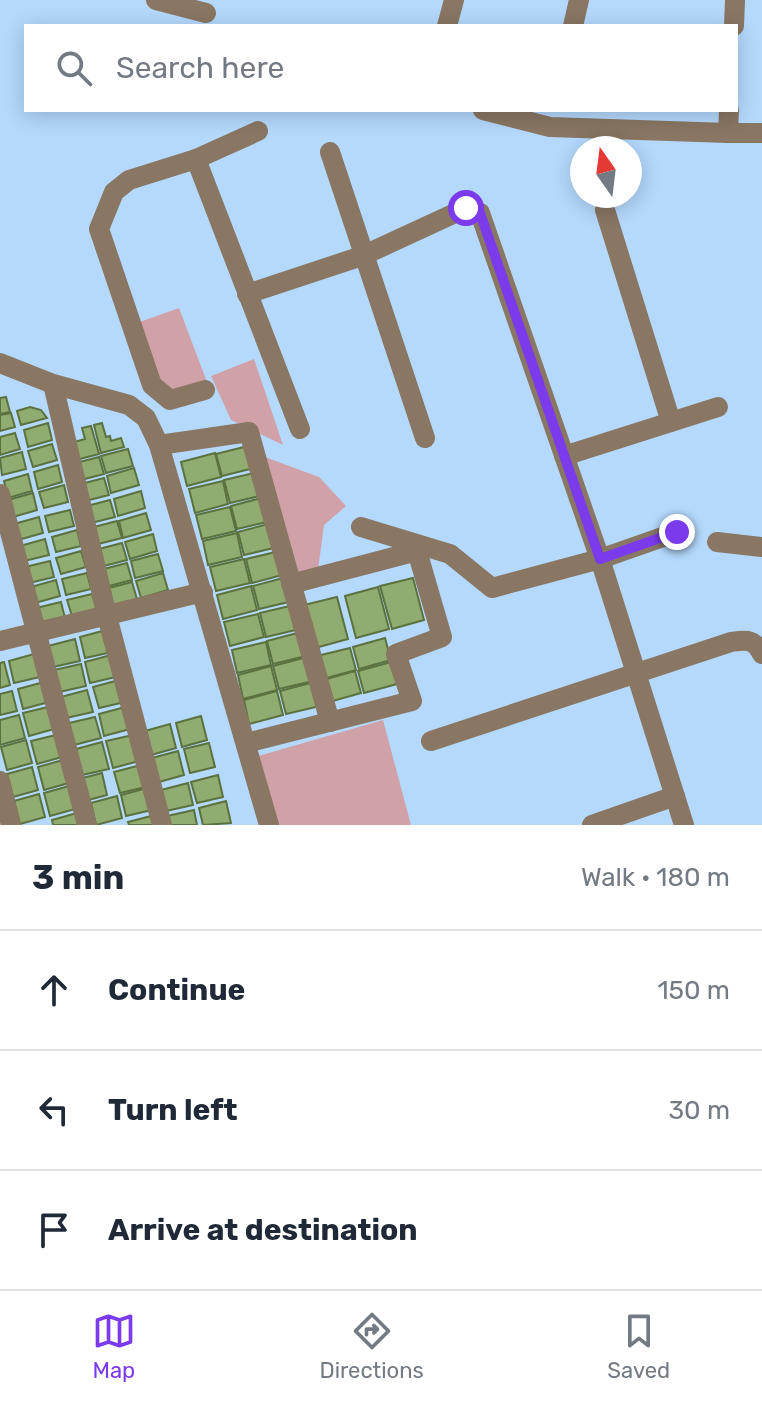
<!DOCTYPE html>
<html lang="en">
<head>
<meta charset="utf-8">
<style>
  :root { --surface:#fff; --page:#f6f6f7; --text:#1f2937; --muted:#747a83; --line:#e0e1e3; --accent:#7c3aed }
  body { margin:0; font-family:Rubik,sans-serif; background:var(--page); color:var(--text) }
  .compass { position:absolute; left:570px; top:136px; width:72px; height:72px; border-radius:50%; background:var(--surface); box-shadow:0 4px 20px #0003; rotate:346deg }
  .stop { position:absolute; width:24px; height:24px; margin:-18px; border:6px solid #7c3aed; border-radius:50%; background:#fff }
  .stop.end { background:#7c3aed; border-color:#fff; box-shadow:0 2px 8px #0008 }
  .list { margin:0; padding:0; list-style:none }
  h2 { display:flex; justify-content:space-between; align-items:center; height:104px; margin:0; padding:0 32px; font-size:34px }
  h2 small { font-size:26px; font-weight:400; color:var(--muted) }
  .list li { display:grid; grid-template-columns:52px 1fr auto; gap:24px; align-items:center; box-sizing:border-box; height:120px; padding:0 32px; border-top:2px solid var(--line) }
  .list b { display:block; font-size:30px; white-space:nowrap }
  .list em { font-size:26px; font-style:normal; color:var(--muted) }
  .icon { flex:none; width:44px; height:44px; fill:none; stroke:currentColor; stroke-width:2; stroke-linecap:round; stroke-linejoin:round }
  .map { position:relative; flex:none; width:762px; height:825px; overflow:hidden }
  .search { position:absolute; background:var(--surface); box-shadow:0 4px 20px #0003; left:24px; right:24px; top:24px; height:88px; display:flex; align-items:center; gap:20px; box-sizing:border-box; padding:0 28px; border-radius:0px; color:var(--muted); font-size:30px }
  .sheet { height:464px; background:var(--surface) }
  nav { display:flex; justify-content:space-around; align-items:center; box-sizing:border-box; height:112px; border-top:2px solid var(--line); background:var(--surface); font-size:22px; color:var(--muted) }
  nav a { display:grid; justify-items:center; gap:4px }
  nav .on { color:var(--accent) }
  .map>svg:first-child { display:block }
</style>
</head>
<body>
<div class="map">
<svg width="762" height="825" viewBox="0 0 762 825">
  <rect width="100%" height="100%" fill="#b4d9fd"/>
  <!-- green -->
  <g fill="#d1a1a8">
    <path d="M179,308L207,382L162,399L134,324Z"/>
    <path d="M254,359L283,445L231,420L211,376Z"/>
    <path d="M262,456L319,477L346,506L324,525L318,570L297,577Z"/>
    <path d="M383,720L411,825H265L248,759Z"/>
  </g>
  <!-- building -->
  <g fill="#91ac71" stroke="#5b723e" stroke-width="2">
    <path d="M6,397L10,412L0,414V398Z"/>
    <path d="M30,407L41,410L47,418L21,425L17,411Z"/>
    <path d="M11,413L15,427L0,431V415Z"/>
    <path d="M48,423L52,440L28,447L24,430Z"/>
    <path d="M102,423L106,437L110,436L111,441L121,438L124,447L101,453L94,425Z"/>
    <path d="M91,426L99,454L72,461L68,444L85,439L82,428Z"/>
    <path d="M15,433L20,449L0,455V437Z"/>
    <path d="M52,444L57,460L33,467L28,451Z"/>
    <path d="M248,446L254,468L222,476L216,454Z"/>
    <path d="M128,449L133,466L106,473L101,456Z"/>
    <path d="M22,452L26,469L2,475L0,458Z"/>
    <path d="M215,453L221,477L187,486L181,462Z"/>
    <path d="M99,457L104,474L77,481L72,464Z"/>
    <path d="M58,465L62,482L38,489L34,472Z"/>
    <path d="M134,468L139,485L111,493L107,476Z"/>
    <path d="M258,472L264,495L230,503L224,480Z"/>
    <path d="M28,474L32,491L8,498L4,481Z"/>
    <path d="M104,478L109,495L81,502L77,485Z"/>
    <path d="M223,481L228,504L195,513L189,489Z"/>
    <path d="M64,485L68,502L44,508L39,492Z"/>
    <path d="M141,491L145,508L118,516L114,499Z"/>
    <path d="M33,493L37,510L13,517L8,500Z"/>
    <path d="M265,497L271,521L237,529L231,506Z"/>
    <path d="M110,500L115,517L87,524L83,507Z"/>
    <path d="M230,507L236,531L202,539L196,515Z"/>
    <path d="M70,510L74,526L49,532L45,516Z"/>
    <path d="M146,513L151,530L123,538L119,521Z"/>
    <path d="M39,517L43,533L18,540L14,524Z"/>
    <path d="M117,521L122,538L94,545L90,528Z"/>
    <path d="M272,523L278,547L244,555L238,532Z"/>
    <path d="M77,530L81,546L56,552L52,537Z"/>
    <path d="M237,533L242,557L208,565L203,541Z"/>
    <path d="M153,534L157,551L130,559L125,542Z"/>
    <path d="M45,539L49,555L24,561L20,546Z"/>
    <path d="M122,543L127,560L100,567L95,550Z"/>
    <path d="M81,551L86,567L61,574L56,558Z"/>
    <path d="M280,551L286,574L252,583L246,559Z"/>
    <path d="M158,554L163,571L135,578L131,561Z"/>
    <path d="M244,559L250,583L216,591L210,567Z"/>
    <path d="M50,561L54,577L29,583L25,567Z"/>
    <path d="M127,563L132,580L105,587L100,570Z"/>
    <path d="M87,573L91,589L66,595L62,579Z"/>
    <path d="M163,573L168,590L141,598L136,581Z"/>
    <path d="M287,577L293,601L259,609L253,586Z"/>
    <path d="M413,578L424,620L392,629L380,586Z"/>
    <path d="M56,580L60,596L35,603L31,587Z"/>
    <path d="M132,582L137,599L110,606L105,589Z"/>
    <path d="M251,586L257,610L223,619L217,595Z"/>
    <path d="M378,587L389,629L356,638L345,596Z"/>
    <path d="M92,594L97,610L72,616L67,600Z"/>
    <path d="M337,597L348,639L315,648L304,605Z"/>
    <path d="M61,602L65,618L40,624L36,608Z"/>
    <path d="M294,605L300,629L266,637L260,613Z"/>
    <path d="M258,614L264,637L230,646L224,622Z"/>
    <path d="M106,630L112,652L85,658L80,637Z"/>
    <path d="M301,632L306,656L273,664L267,641Z"/>
    <path d="M385,638L391,660L359,669L353,647Z"/>
    <path d="M75,639L80,661L53,667L48,646Z"/>
    <path d="M266,642L271,665L237,673L232,650Z"/>
    <path d="M350,648L356,670L323,679L317,656Z"/>
    <path d="M34,654L40,677L14,683L9,661Z"/>
    <path d="M111,655L116,677L90,683L85,662Z"/>
    <path d="M307,657L313,681L279,689L273,666Z"/>
    <path d="M4,662L10,685L0,688V663Z"/>
    <path d="M391,662L397,684L364,693L358,671Z"/>
    <path d="M81,664L86,686L59,692L54,670Z"/>
    <path d="M271,666L277,690L243,699L238,675Z"/>
    <path d="M355,671L361,693L329,702L323,680Z"/>
    <path d="M119,680L125,702L99,708L93,687Z"/>
    <path d="M44,682L49,702L23,709L18,689Z"/>
    <path d="M314,682L320,706L286,714L280,691Z"/>
    <path d="M87,690L93,712L66,718L61,697Z"/>
    <path d="M12,691L17,711L0,715V694Z"/>
    <path d="M277,691L283,715L249,724L244,700Z"/>
    <path d="M48,707L54,729L29,736L23,713Z"/>
    <path d="M125,707L130,729L104,736L99,714Z"/>
    <path d="M19,715L25,738L0,745V720Z"/>
    <path d="M201,716L207,740L182,747L176,723Z"/>
    <path d="M95,717L101,738L74,745L69,723Z"/>
    <path d="M170,724L176,748L151,755L145,731Z"/>
    <path d="M56,735L62,757L37,764L31,741Z"/>
    <path d="M133,735L139,761L113,768L106,741Z"/>
    <path d="M26,740L32,763L7,770L1,747Z"/>
    <path d="M102,742L109,769L82,775L76,749Z"/>
    <path d="M209,743L215,767L190,773L184,749Z"/>
    <path d="M178,751L184,775L159,782L152,758Z"/>
    <path d="M63,760L69,783L44,790L38,767Z"/>
    <path d="M141,765L146,787L120,793L114,772Z"/>
    <path d="M32,767L38,790L13,797L7,774Z"/>
    <path d="M102,773L107,795L81,802L75,780Z"/>
    <path d="M218,775L223,797L197,803L191,782Z"/>
    <path d="M188,783L193,805L166,811L161,790Z"/>
    <path d="M69,786L75,809L50,816L44,793Z"/>
    <path d="M147,788L152,810L126,816L121,795Z"/>
    <path d="M39,794L45,817L20,824L14,801Z"/>
    <path d="M117,796L122,818L96,825L91,803Z"/>
    <path d="M226,801L231,823L203,825L199,808Z"/>
    <path d="M194,810L197,825H169L167,816Z"/>
    <path d="M77,813L80,825H53L52,820Z"/>
    <path d="M155,815L157,825H129L128,822Z"/>
  </g>
  <g fill="none" stroke-linecap="round" stroke-linejoin="round">
    <!-- minor -->
    <g stroke="#897663" stroke-width="20">
      <path d="M156,0L206,13"/>
      <path d="M447,26L454,0"/>
      <path d="M573,26L579,0"/>
      <path d="M734,26L735,0"/>
      <path d="M483,110L550,127L728,133"/>
      <path d="M729,110L728,133H762"/>
      <path d="M258,131L196,159L300,429"/>
      <path d="M330,152L425,438"/>
      <path d="M196,159L129,180L114,192L99,229L152,385L170,400L205,390"/>
      <path d="M605,210L671,422"/>
      <path d="M247,294L362,256L466,208L480,213L600,559L684,825"/>
      <path d="M0,363L53,384L129,405L146,418L159,445L269,825"/>
      <path d="M53,384L107,616L162,825"/>
      <path d="M159,445L249,432L330,722"/>
      <path d="M564,456L718,407"/>
      <path d="M0,494L87,825"/>
      <path d="M361,527L450,554L492,588L600,559L677,532"/>
      <path d="M717,542L762,547"/>
      <path d="M0,641L203,592"/>
      <path d="M431,741L731,642C746,640 754,638 762,654"/>
      <path d="M246,743L412,701L396,654L442,637L417,551L291,584"/>
      <path d="M0,781L11,825"/>
      <path d="M592,825L675,796"/>
    </g>
  </g>
  <g fill="none" stroke-linecap="round" stroke-linejoin="round">
    <!-- route -->
    <path stroke="#7c3aed" stroke-width="10" d="M466,208L480,213L600,559L677,532"/>
  </g>
</svg>
<svg class="compass" viewBox="-18 -18 36 36"><path d="M0-13l5 13h-10z" fill="#e53935"/><path d="M0 13l5-13h-10z" fill="#747a83"/></svg>
<div class="stop" style="left:466px;top:208px"></div>
<div class="stop end" style="left:677px;top:532px"></div>
<div class="search"><svg class="icon" aria-label="search" viewBox="0 0 24 24"><circle cx="10" cy="10" r="6"/><path d="M15 15l6 6"/></svg>Search here</div>
</div>
<section class="sheet">
<h2>3 min<small>Walk · 180 m</small></h2>
<ul class="list">
<li><svg class="icon" aria-label="ahead" viewBox="0 0 24 24"><path d="M12 20V5M6 11l6-6 6 6"/></svg><div><b>Continue</b></div><em>150 m</em></li>
<li><svg class="icon" aria-label="left" viewBox="0 0 24 24"><path d="M17 20v-9H6M10 6l-5 5 5 5"/></svg><div><b>Turn left</b></div><em>30 m</em></li>
<li><svg class="icon" aria-label="arrive" viewBox="0 0 24 24"><path d="M6 21V4h12l-3 4 3 4H6"/></svg><div><b>Arrive at destination</b></div></li>
</ul>
</section>
<nav>
<a class="on"><svg class="icon" aria-label="map" viewBox="0 0 24 24"><path d="M3 6l6-2 6 2 6-2v14l-6 2-6-2-6 2zM9 4v14M15 6v14"/></svg>Map</a>
<a><svg class="icon" aria-label="directions" viewBox="0 0 24 24"><path d="M12 3l9 9-9 9-9-9zM9 14v-3h6M13 9l2 2-2 2"/></svg>Directions</a>
<a><svg class="icon" aria-label="saved" viewBox="0 0 24 24"><path d="M7 4h10v16l-5-4-5 4z"/></svg>Saved</a>
</nav>
</body>
</html>
